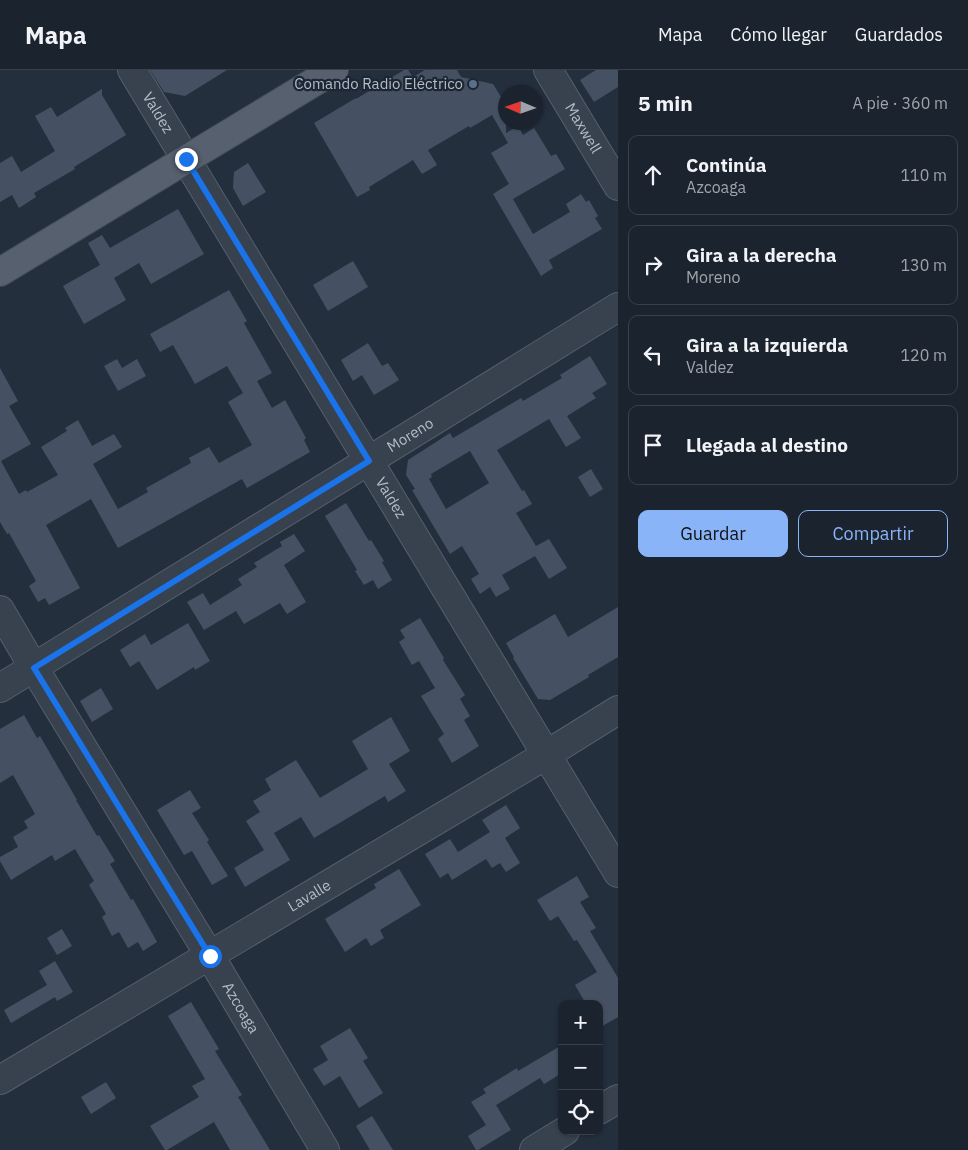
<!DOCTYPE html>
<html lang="es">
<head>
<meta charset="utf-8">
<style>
  :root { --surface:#1b232e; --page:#282f3a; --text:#f1f3f6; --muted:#a0a4aa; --line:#39404a; --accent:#8ab4f8 }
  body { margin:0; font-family:"IBM Plex Sans",sans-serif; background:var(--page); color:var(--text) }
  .controls { position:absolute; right:15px; bottom:15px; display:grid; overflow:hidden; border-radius:10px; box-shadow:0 1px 4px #0004 }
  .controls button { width:45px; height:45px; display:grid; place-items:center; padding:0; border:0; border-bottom:1px solid var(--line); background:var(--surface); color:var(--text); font:25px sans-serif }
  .compass { position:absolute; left:498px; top:15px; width:45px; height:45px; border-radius:50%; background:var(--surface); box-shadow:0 1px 4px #0004; rotate:272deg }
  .stop { position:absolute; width:15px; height:15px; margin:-11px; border:4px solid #1a73e8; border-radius:50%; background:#fff }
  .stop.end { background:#1a73e8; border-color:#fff; box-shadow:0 1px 5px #0008 }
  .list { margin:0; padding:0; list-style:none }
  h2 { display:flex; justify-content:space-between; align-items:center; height:65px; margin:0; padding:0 20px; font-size:21px }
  h2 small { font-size:16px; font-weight:400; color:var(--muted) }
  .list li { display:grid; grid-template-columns:32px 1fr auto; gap:15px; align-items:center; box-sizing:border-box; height:80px; margin:0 10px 10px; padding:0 10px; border:1px solid var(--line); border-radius:10px }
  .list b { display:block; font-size:19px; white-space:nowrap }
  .list p { margin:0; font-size:16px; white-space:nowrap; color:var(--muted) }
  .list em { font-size:16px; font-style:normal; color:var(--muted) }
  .actions { display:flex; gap:10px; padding:15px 20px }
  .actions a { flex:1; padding:11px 0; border:1px solid var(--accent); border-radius:10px; text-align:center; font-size:18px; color:var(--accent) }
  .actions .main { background:var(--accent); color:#111 }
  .icon { flex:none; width:28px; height:28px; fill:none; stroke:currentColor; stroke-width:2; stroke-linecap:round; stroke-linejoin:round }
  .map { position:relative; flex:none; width:618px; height:1080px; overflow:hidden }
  header { display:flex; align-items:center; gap:30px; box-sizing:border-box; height:70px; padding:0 25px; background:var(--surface); border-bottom:1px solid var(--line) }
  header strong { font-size:24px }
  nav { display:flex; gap:28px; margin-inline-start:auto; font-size:18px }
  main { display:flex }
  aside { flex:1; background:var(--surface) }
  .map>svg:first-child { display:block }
</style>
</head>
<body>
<header>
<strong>Mapa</strong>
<nav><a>Mapa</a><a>Cómo llegar</a><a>Guardados</a></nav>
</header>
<main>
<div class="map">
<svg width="618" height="1080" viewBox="0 0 618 1080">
  <rect width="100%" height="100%" fill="#242f3e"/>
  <!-- building -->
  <g fill="#455162" fill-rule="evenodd">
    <path d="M150,0H227L185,26L164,22Z"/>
    <path d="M404,0H408L413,7L425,0H457L461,7L493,14L506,35V63L518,56L523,65L534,58L551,86L556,84L565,99L513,129L533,164L570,142L566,134L581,124L586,132L589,130L598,146L595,148L602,159L549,190L553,198L541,206L493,124L509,114L491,83L508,73L492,45L470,58L469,56L428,80L437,95L422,104L413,90L369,117L370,120L357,127L314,53L356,28V29Z"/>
    <path d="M596,0H618V17L594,32L580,10Z"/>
    <path d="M102,19V25L126,65L74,97L75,99L34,123L36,127L19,138L12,125L0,132V93L12,86L21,102L55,81L35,46L51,37L57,47Z"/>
    <path d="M248,93L266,122L243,136L233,118L234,102Z"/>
    <path d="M178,139L204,184L151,214L139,193L114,208L126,230L84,254L63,216L100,195L88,173L102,165L110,178Z"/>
    <path d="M353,191L368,217L328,241L313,215Z"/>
    <path d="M229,220L247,251L244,253L272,303L257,311L272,338L285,330L306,368L304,370L310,382L247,418L242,409L118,478L91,429L46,455L80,518L49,535L45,528L38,532L29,516L36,511L9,463L7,464L0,452V298L18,331L9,336L31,374L1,391L19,424L26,420L27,422L58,405L41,377L67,361L65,358L78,350L92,376L114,364L122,377L93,394L118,439L148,422L146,418L191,393L189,388L209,377L219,393L252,375L228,332L243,323L227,296L195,314L173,275L160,282L150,264Z"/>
    <path d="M368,273L382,296L388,293L399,310L374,325L362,305L353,311L341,290Z"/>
    <path d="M590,286L607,314L592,323L596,328L567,346L581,368L566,377L549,349L497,380L522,421L524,420L532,434L516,443L536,476L549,469L567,498L549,509L535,486L502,505L510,519L496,527L490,517L480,524L471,509L479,504L462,476L450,484L412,420L415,419L406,405L408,390L450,363L453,368L521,328L523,331L562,308L560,305ZM470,381L489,413L446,439L429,409L432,407L431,404Z"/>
    <path d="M117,289L122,298L137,289L146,306L118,321L104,296Z"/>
    <path d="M591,399L603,419L590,427L578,407Z"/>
    <path d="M346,433L369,471L371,470L384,491L382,492L392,510L378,519L373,510L364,515L355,501L357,500L325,446Z"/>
    <path d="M294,464L305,481L284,495L306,532L287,544L280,533L244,554L236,541L204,560L187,532L203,523L210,535L242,515L238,509L257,497L254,493L282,476L280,472Z"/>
    <path d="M618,537V587L588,605L589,607L550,630L538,629L513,588L514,587L506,573L555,544L568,567Z"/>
    <path d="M420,548L444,588L443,590L465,625L460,629L470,646L464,650L479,676L452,693L438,669L444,664L421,626L435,618L419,591L412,595L399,572L405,568L400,560Z"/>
    <path d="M188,553L210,591L195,600L194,597L157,620L139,591L130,597L120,580L145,564L151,575Z"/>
    <path d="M101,618L113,639L92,652L80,631Z"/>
    <path d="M24,645L37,668L40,666L77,730H76L97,766L99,765L115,791L110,794L131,830L133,829L157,872L143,881L138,872L128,878L119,862L112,866L102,847L106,844L89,815L94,811L75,779L55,791L52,785L11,810L0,791V787L18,777L13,767L28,758L24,751L35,744L13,705L0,713V659Z"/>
    <path d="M391,647L410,681L389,694L406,721L388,732L385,726L314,768L301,747L274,763L290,790L245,817L234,798L264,780L246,751L260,742L253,731L271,720L265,709L296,690L320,728L368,699L352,671Z"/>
    <path d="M190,720L201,738L192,743L209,770L207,772L228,806L212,815L192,781L184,785L157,740Z"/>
    <path d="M506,735L520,758L505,768L520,793L506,802L500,793L492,798L486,789L452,810L448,803L440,808L425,784L450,769L458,782L490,762L482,750Z"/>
    <path d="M399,799L421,835L380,860L384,868L371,876L366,868L345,882L325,849L376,818L374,814Z"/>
    <path d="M577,806L589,827L580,832L596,858L590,861L618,908V947L599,958V934H586L575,915L597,902L577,870L574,871L558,846L550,851L537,830Z"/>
    <path d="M62,859L72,876L57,885L47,868Z"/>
    <path d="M55,891L73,922L57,931L55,927L11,953L4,940L47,915L39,901Z"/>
    <path d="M191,932L219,979L215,981L242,1025L238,1027L270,1080H230L214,1052L167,1080H165L150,1056L199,1027L192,1016L205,1009L168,946Z"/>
    <path d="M350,958L368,988L363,991L383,1023L359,1038L340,1006L324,1016L313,999L328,990L320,976Z"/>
    <path d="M562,975V1003L544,1014L540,1008L496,1035L511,1060L478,1080H476L468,1066L486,1055L471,1032L486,1023L483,1019L517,998L518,1001Z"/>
    <path d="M106,1012L116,1028L91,1044L81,1027Z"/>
    <path d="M372,1046L393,1080H370L356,1056Z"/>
  </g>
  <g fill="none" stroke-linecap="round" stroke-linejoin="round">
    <!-- minor casing -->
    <g stroke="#565f6c" stroke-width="30">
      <g id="minor">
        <path id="s1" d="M132,0L618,803"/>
        <path id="s2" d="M548,0L618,116"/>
        <path id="s3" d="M0,540L34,598L210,886L325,1080"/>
        <path id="s4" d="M0,618L618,237"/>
        <path id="s5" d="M0,1010L546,685L618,640"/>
        <path d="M599,1040L618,1029"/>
        <path d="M534,1080L565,1061"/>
      </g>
    </g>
    <!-- major casing -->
    <g stroke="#414a57" stroke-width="30">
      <path id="major" d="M0,202L334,0"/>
    </g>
    <!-- minor -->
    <use href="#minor" stroke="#38414e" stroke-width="28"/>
    <!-- major -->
    <use href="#major" stroke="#56606e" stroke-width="28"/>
  </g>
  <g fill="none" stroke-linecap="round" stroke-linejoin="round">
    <!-- route -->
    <path stroke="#1a73e8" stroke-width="6" d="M186,89L369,391L34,598L210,886"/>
  </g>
  <!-- markers -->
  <circle fill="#5c6f8a" stroke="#1d2633" stroke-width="2" cx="473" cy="14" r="5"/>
  <g text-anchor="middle" stroke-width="4.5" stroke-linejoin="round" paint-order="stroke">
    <!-- poi labels -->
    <g font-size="15" fill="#b4bcc9" stroke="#1d2633" text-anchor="end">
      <text x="463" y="19">Comando Radio Eléctrico</text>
    </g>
    <!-- street labels -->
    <g font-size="15" fill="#b4bcc9" stroke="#1d2633">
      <text dy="5" stroke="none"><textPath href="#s1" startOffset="50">Valdez</textPath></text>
      <text dy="5" stroke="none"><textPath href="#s2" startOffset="68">Maxwell</textPath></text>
      <text dy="5" stroke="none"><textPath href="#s4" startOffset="482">Moreno</textPath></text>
      <text dy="5" stroke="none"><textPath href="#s1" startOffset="500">Valdez</textPath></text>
      <text dy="5" stroke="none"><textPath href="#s5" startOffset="360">Lavalle</textPath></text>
      <text dy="5" stroke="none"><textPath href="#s3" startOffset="465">Azcoaga</textPath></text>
    </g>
  </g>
</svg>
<div class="controls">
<button>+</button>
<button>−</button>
<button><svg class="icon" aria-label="locate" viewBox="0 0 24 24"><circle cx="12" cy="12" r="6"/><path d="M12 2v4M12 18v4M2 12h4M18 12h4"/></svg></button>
</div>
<svg class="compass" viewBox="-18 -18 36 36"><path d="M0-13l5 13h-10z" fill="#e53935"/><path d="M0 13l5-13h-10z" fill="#a0a4aa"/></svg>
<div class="stop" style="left:210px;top:886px"></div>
<div class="stop end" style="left:186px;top:89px"></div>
</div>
<aside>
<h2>5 min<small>A pie · 360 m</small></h2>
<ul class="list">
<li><svg class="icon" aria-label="ahead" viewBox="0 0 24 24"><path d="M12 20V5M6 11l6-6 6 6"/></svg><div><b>Continúa</b><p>Azcoaga</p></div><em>110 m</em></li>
<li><svg class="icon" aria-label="right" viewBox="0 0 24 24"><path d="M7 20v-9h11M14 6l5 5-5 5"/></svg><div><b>Gira a la derecha</b><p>Moreno</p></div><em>130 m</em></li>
<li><svg class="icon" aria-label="left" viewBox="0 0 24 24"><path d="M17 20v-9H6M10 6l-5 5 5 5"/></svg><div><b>Gira a la izquierda</b><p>Valdez</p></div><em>120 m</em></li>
<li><svg class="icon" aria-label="arrive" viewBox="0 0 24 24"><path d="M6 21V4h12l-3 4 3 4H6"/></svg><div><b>Llegada al destino</b></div></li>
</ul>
<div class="actions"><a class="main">Guardar</a><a>Compartir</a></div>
</aside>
</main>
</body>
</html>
